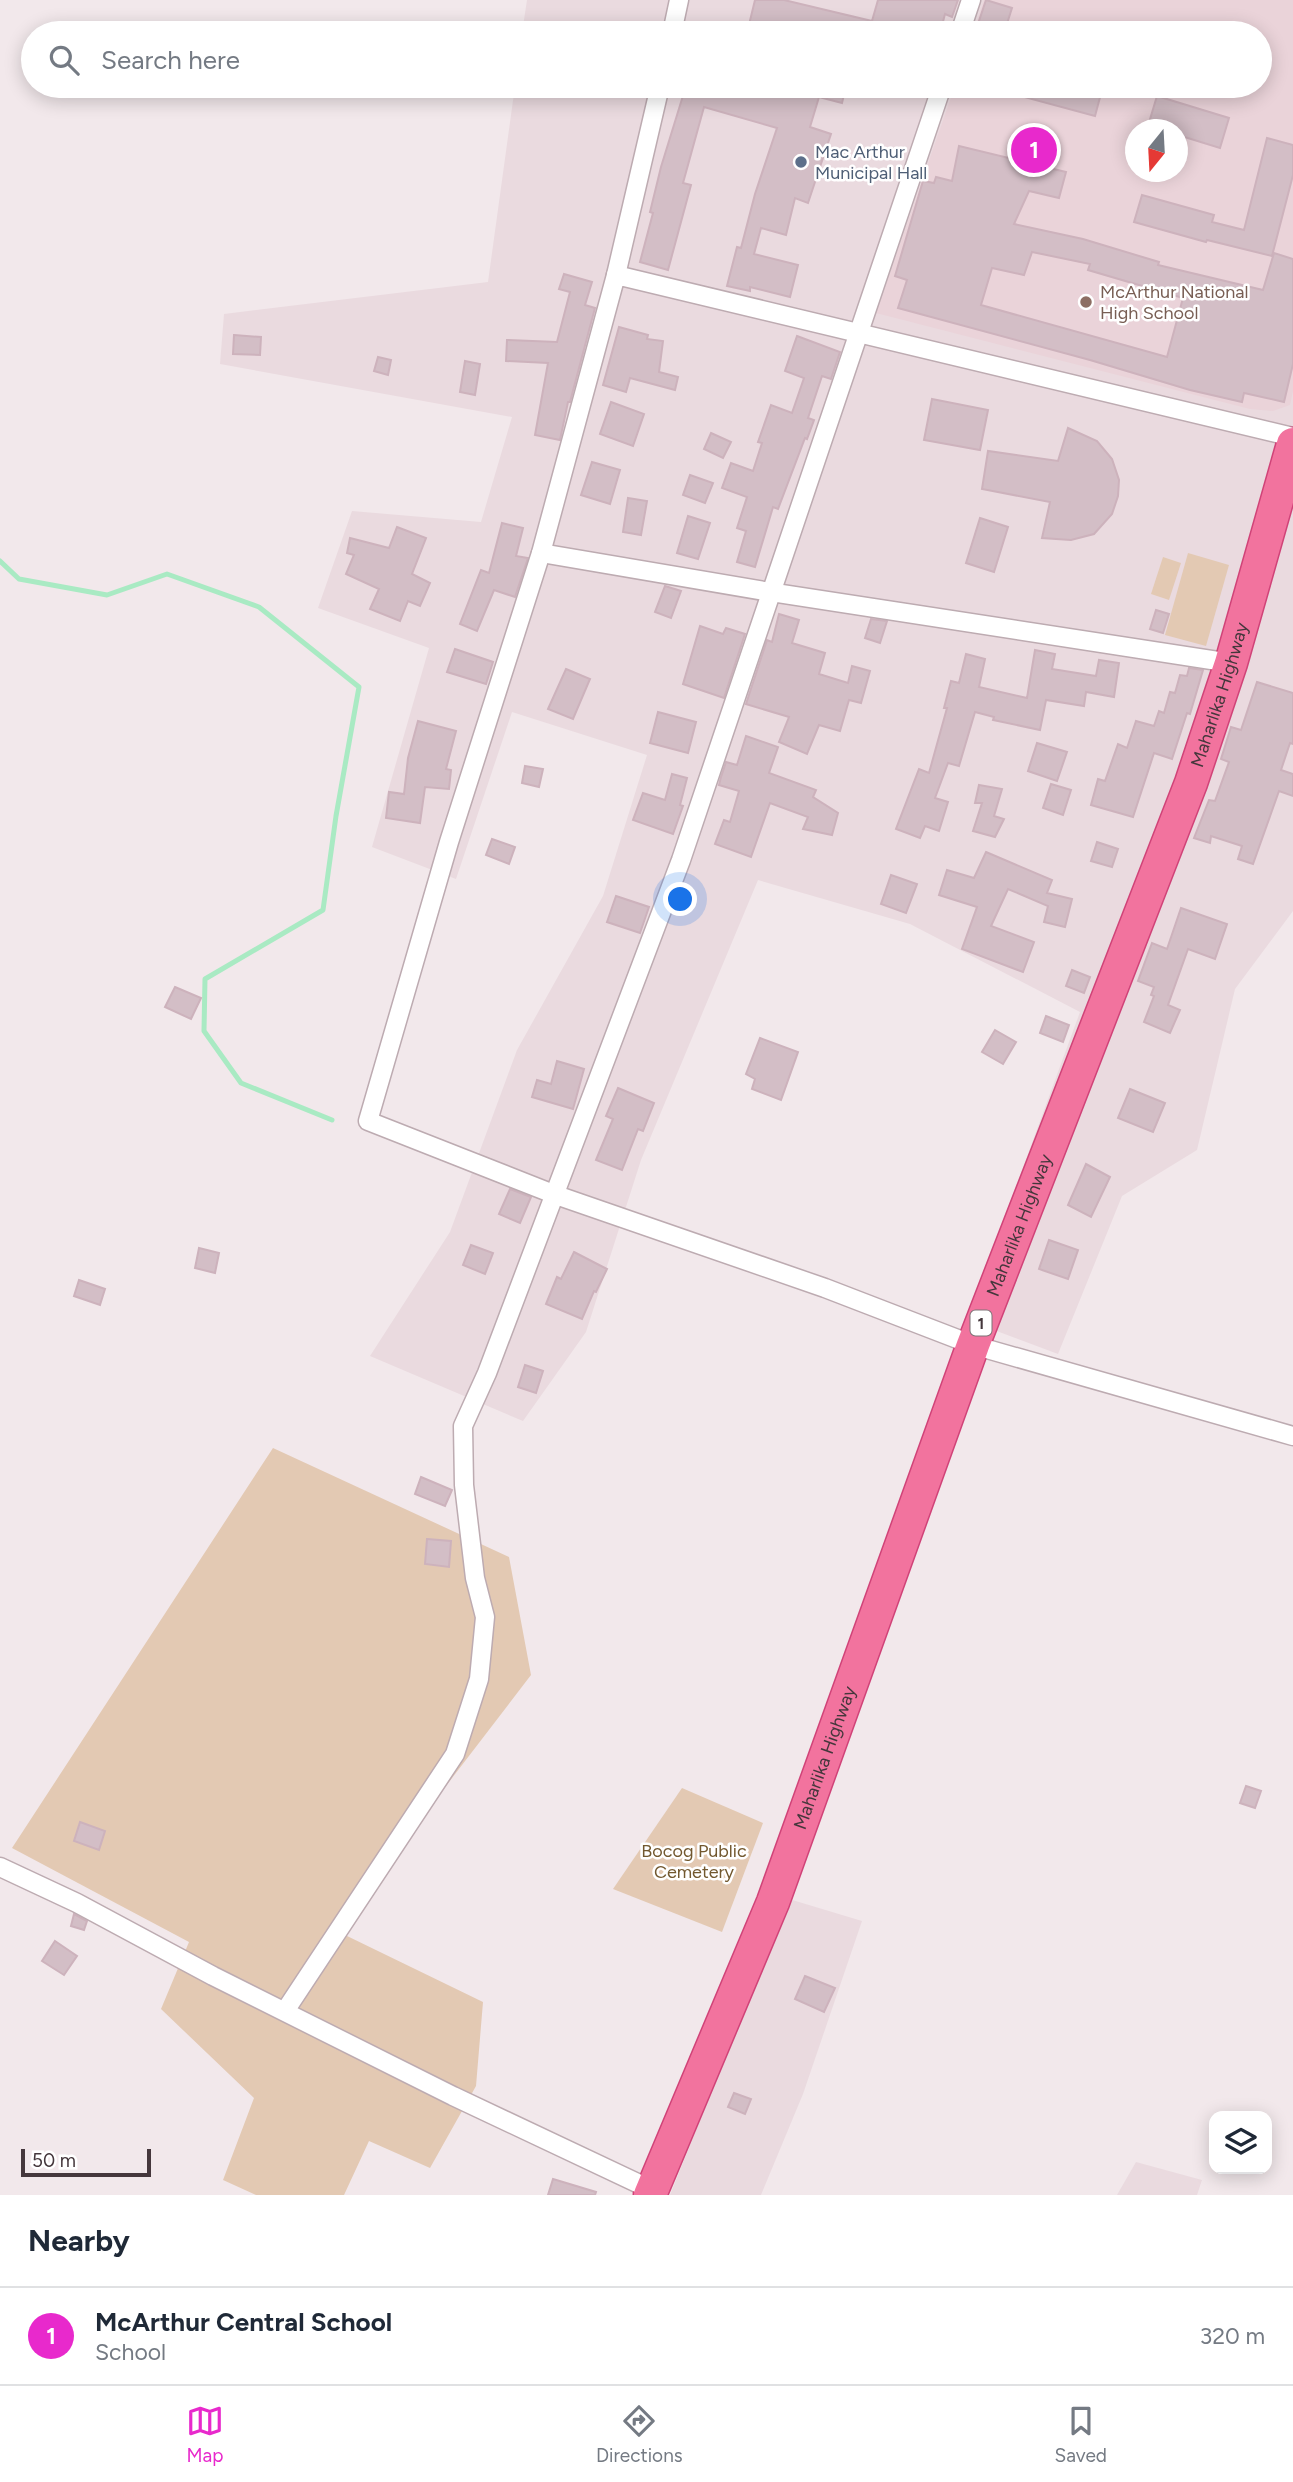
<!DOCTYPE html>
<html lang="en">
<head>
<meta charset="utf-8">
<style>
  :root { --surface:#fff; --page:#f6f6f7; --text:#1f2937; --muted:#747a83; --line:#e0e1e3; --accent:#e829cc }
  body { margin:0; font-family:Figtree,sans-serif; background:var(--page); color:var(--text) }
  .controls { position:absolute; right:21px; bottom:21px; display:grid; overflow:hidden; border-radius:14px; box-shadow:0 4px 18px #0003 }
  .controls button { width:63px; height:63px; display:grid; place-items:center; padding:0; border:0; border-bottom:2px solid var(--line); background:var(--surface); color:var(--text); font:35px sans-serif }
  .compass { position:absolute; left:1125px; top:119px; width:63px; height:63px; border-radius:50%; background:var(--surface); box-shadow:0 4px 18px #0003; rotate:198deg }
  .scale { position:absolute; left:21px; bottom:18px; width:130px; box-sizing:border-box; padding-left:7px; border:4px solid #45373c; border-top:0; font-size:19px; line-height:24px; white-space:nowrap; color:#45373c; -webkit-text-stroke:5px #fff; paint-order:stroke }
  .you { position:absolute; left:681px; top:900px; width:24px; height:24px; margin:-18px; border:5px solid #fff; border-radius:50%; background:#1a73e8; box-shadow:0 0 0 10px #1a73e833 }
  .badge { display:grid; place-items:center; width:46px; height:46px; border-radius:50%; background:var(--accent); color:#fff; font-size:23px; font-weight:700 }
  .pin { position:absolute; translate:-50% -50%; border:4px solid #fff; box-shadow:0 2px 7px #0006 }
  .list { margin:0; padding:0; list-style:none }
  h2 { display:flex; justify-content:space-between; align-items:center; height:91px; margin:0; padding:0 28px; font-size:30px }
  h2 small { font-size:23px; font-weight:400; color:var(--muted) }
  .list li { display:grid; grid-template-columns:46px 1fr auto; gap:21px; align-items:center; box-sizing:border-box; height:98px; padding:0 28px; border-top:2px solid var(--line) }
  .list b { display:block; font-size:26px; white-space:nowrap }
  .list p { margin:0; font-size:23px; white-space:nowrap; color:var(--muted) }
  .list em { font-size:23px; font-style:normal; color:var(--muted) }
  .icon { flex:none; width:38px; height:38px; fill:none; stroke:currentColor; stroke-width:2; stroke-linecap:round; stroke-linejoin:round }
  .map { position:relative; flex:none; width:1293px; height:2195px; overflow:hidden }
  .search { position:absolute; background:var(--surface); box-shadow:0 4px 18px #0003; left:21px; right:21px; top:21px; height:77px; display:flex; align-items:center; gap:18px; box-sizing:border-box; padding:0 24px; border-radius:38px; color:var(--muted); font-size:26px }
  .sheet { height:189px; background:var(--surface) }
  nav { display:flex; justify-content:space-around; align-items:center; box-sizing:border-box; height:98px; border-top:2px solid var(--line); background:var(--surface); font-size:19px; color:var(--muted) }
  nav a { display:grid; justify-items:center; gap:4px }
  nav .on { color:var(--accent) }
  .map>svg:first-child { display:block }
</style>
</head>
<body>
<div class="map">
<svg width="1293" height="2195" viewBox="0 0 1293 2195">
  <rect width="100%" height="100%" fill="#f2e8eb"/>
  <!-- residential -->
  <g fill="#eadadf" fill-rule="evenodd">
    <path d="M527,0H1293V911L1235,989L1197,1150L1122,1196L1058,1354L967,1320L1080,1012L910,924L758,880L641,1160L586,1332L523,1421L370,1356L450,1232L517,1050L603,896L647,755L512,712L456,879L372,847L429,648L318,608L352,511L481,522L512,417L220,364L224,314L488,282L515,86H1260V33H522ZM1136,130H1178V172H1136Z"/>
    <path d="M789,1899L862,1921L803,2094L761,2195H670Z"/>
    <path d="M1136,2162L1202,2180L1197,2195H1117Z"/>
  </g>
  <!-- education -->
  <path fill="#ead3d9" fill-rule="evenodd" d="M984,0H1293V391L1290,405L1273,411L1250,409L876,313L955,86H1260V33H973ZM1136,130H1178V172H1136Z"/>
  <!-- green -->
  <g fill="#e3c9b3">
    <path d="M1188,553L1229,565L1206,646L1165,635Z"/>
    <path d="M1163,557L1181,563L1169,600L1151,594Z"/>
    <path d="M273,1448L509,1557L531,1675L416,1825L345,1935L483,2002L476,2086L430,2168L369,2141L344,2195H256L223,2180L254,2098L161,2009L189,1942L12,1848Z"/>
    <path d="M682,1788L763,1823L722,1932L613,1889Z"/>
  </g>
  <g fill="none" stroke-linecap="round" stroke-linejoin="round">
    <!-- stream -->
    <path stroke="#a9eac3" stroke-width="5" d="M0,561L19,579L107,595L167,574L259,607L359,687L336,816L323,910L205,979L204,1031L241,1083L332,1120"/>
  </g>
  <!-- building -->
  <g fill="#d3bec6" stroke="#cdb2bc" stroke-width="2" fill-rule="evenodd">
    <path d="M755,0H784L872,21L878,0H958L952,17L945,14L940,33H747Z"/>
    <path d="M986,0L1012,8L1004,33H975Z"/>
    <path d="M686,86H846L842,103L819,97L810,127L831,134L808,203L795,198L786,235L761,228L754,254L798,265L790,297L750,287V291L727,286L737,247L741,248L755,194L777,128L704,107L683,183L691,185L668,270L640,262L653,213L650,212L661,167Z"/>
    <path d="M999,86H1103L1095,116L998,90Z"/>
    <path d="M1157,96L1229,118L1220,148L1178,135V130H1159L1148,126Z"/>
    <path d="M1267,138L1293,145V175L1272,256L1207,240L1206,242L1134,222L1142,195L1214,215L1212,222L1244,230Z"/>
    <path d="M959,146L1066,172L1059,198L1029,191L1014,224L1083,239L1159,262L1158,265L1263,290L1274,253L1293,259V364L1284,402L1244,393L1242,402L1190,390L1090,360L898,308L907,280L895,276L923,181L934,183L936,177L952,181ZM1032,252L1090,264L1088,270L1183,298L1167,357L981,305L992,268L1024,275Z"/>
    <path d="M564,274L592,282L585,305L595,308L570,402H568L560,440L535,435L548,363L506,361L507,340L557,342L570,292L559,289Z"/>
    <path d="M619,327L648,335L647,339L663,341L659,372L678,377L675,390L630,378L626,392L603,385Z"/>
    <path d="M234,335L261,337L260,355L233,354Z"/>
    <path d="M797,336L840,352L831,379L822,376L808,418L814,420L807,439L805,438L778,509L773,507L755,567L737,562L746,531L737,528L747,497L722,488L731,463L753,471L762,443L758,442L771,405L792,413L804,378L785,371Z"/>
    <path d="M378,357L391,360L388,375L374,371Z"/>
    <path d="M465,361L480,364L475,395L460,392Z"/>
    <path d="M932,399L988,410L980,450L924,440Z"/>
    <path d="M611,402L644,414L633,446L600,434Z"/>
    <path d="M1068,428L1097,441L1112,459L1119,480L1118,496L1112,514L1094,534L1071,540L1042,538L1050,502L982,489L988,451L1058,461Z"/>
    <path d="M711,433L731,442L723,458L704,449Z"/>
    <path d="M592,462L620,470L610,504L581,495Z"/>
    <path d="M690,475L713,483L705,503L683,495Z"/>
    <path d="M628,498L647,501L641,535L623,532Z"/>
    <path d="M688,516L710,523L698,559L677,553Z"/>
    <path d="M980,518L1008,527L994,572L966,563Z"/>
    <path d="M502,523L523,528L516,556L528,558L515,597L494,590L477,631L460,624L481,570L489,573Z"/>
    <path d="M397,527L426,538L412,574L430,583L420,606L408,601L400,621L370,609L379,589L346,574L354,555L347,553L350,538L389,548Z"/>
    <path d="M665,586L681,591L671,618L655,612Z"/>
    <path d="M1156,610L1169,614L1163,633L1150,629Z"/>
    <path d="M779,614L799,620L792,643L825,653L819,674L848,683L852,666L870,671L861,703L849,700L840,731L819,725L807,754L779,742L789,717L746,704L767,640L772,642Z"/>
    <path d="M871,619L887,621L880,643L865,638Z"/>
    <path d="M700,626L723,634L726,628L745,634L724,698L683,684Z"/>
    <path d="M455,649L493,662L486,684L447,672Z"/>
    <path d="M1035,650L1055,654L1052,669L1096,676L1099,660L1119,663L1114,697L1086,692L1084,706L1046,700L1040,730L993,720L994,717L975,712L959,766L948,763L935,798L948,802L939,831L925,826L920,838L896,829L919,769L929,773L947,708H944L951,681L959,683L966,654L985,659L979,687L1027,698Z"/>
    <path d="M1189,668L1203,670L1190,714L1187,713L1172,759L1154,753L1133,817L1091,805L1098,779L1105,781L1118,744L1127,748L1136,721L1154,726L1159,711L1164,713L1170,692L1175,693L1180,675L1187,676Z"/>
    <path d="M566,669L590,679L573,719L548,709Z"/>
    <path d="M1257,682L1293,693V744L1290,743L1281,770L1293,774V796L1279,791L1253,864L1238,859L1242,846L1211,836L1210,843L1194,838L1209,800L1215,801L1229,762L1221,759L1231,727L1241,730Z"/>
    <path d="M658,712L696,722L688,753L650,743Z"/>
    <path d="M418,721L456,731L446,769L451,770L449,789L425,787L420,823L386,818L389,792L404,794L408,758Z"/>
    <path d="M746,736L778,747L769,773L816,790L813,797L838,813L832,835L803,829L808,817L770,803L751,857L715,844L724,820L730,822L739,791L719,785L721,777L726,762L737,765Z"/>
    <path d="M1037,743L1067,752L1057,781L1028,771Z"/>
    <path d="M525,766L543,769L539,787L522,783Z"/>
    <path d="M672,774L687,778L680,805L683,806L673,834L633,820L643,793L665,800Z"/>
    <path d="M1051,784L1071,790L1063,815L1043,808Z"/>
    <path d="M979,785L1002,789L994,816L1004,819L995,837L973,831L982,803H975Z"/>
    <path d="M492,839L515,847L509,864L486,855Z"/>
    <path d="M1097,842L1118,849L1112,867L1091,861Z"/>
    <path d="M986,852L1052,880L1047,893L1072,899L1065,927L1044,922L1048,906L1008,889L991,926L1034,942L1023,972L962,949L977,907L939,895L947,870L974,878Z"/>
    <path d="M891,875L917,884L906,913L881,904Z"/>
    <path d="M616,896L649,907L640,933L607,922Z"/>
    <path d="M1181,908L1227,924L1215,959L1188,949L1168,1005L1180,1010L1170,1033L1144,1022L1154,996L1151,995L1154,987L1138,981L1152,943L1167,949Z"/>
    <path d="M1072,970L1090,977L1084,993L1066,986Z"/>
    <path d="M175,987L201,998L191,1019L165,1007Z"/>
    <path d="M1046,1016L1069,1025L1063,1042L1040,1033Z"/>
    <path d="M995,1030L1016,1042L1003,1064L982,1052Z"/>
    <path d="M760,1038L798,1052L781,1100L752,1089L755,1079L746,1074Z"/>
    <path d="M557,1061L584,1069L573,1109L532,1097L537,1080L551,1084Z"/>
    <path d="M618,1088L654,1103L643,1131L638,1129L622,1170L596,1160L613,1119L606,1116Z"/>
    <path d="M1130,1089L1165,1103L1153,1132L1118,1118Z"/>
    <path d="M1086,1164L1110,1177L1091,1217L1068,1205Z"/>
    <path d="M510,1189L531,1197L520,1223L499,1214Z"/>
    <path d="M1049,1240L1078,1250L1068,1279L1039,1269Z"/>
    <path d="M471,1245L493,1253L485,1274L463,1265Z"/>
    <path d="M199,1248L219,1253L215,1273L195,1268Z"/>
    <path d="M574,1252L607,1269L596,1292L594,1291L582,1319L546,1304L557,1277L561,1279Z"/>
    <path d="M79,1280L105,1289L100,1305L74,1296Z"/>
    <path d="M525,1365L543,1371L536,1393L518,1387Z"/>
    <path d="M421,1477L452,1490L445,1506L415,1494Z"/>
    <path d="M427,1539L451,1541L449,1567L425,1564Z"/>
    <path d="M1246,1786L1261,1791L1255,1808L1240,1803Z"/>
    <path d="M80,1822L105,1831L99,1850L74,1841Z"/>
    <path d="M74,1914L87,1921L84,1930L71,1926Z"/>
    <path d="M55,1941L77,1956L64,1975L42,1961Z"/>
    <path d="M805,1976L835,1988L824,2012L795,1999Z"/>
    <path d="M734,2093L751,2099L745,2114L728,2107Z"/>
    <path d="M553,2179L596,2192L595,2195H548Z"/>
  </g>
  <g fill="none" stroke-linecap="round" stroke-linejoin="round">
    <!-- street casing -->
    <g stroke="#bdabb1" stroke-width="21">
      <g id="street">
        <path d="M672,33L679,0"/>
        <path d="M960,33L971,0"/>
        <path d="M616,275L660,86"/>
        <path d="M1293,437L616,275L541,553L449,842L368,1121L556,1195L825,1288L973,1345L1293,1436"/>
        <path d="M541,553L770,592L1231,663"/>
        <path d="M0,1867L77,1903L213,1976L453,2096L652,2190"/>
        <path d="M285,2011L455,1754L479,1679L485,1617L475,1578L464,1485L463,1426L487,1373L681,860L942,86"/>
      </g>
    </g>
    <!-- highway casing -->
    <g stroke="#d04378" stroke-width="35">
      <g id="highway">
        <path id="s1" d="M650,2195L773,1902L973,1345L1191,783L1231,663L1293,444"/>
      </g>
    </g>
    <!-- street -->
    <use href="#street" stroke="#fff" stroke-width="18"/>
    <!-- highway -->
    <use href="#highway" stroke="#f2739e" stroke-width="32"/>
  </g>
  <!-- markers -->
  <circle fill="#5c6f8a" stroke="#fff" stroke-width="2.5" cx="801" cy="162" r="7"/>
  <circle fill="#8d6e63" stroke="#fff" stroke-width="2.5" cx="1086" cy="302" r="7"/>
  <g text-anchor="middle" stroke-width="5" stroke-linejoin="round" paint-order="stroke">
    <!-- shield labels -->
    <rect fill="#fff" stroke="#7d7376" stroke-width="2" x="970.5" y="1310.5" width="21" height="25" rx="5"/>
    <g font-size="16" font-weight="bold" fill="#45373c">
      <text x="981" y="1329">1</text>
    </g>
    <!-- service labels -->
    <g font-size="18" fill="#4e5e75" stroke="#fff" text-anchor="start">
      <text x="815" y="158">Mac Arthur<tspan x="815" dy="21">Municipal Hall</tspan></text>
    </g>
    <!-- education labels -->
    <g font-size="18" fill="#785e54" stroke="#fff" text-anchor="start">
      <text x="1100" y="298">McArthur National<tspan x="1100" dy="21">High School</tspan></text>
    </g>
    <!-- street labels -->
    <g font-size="18" fill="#45373c" stroke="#fff">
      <text dy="6" stroke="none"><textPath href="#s1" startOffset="1605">Maharlika Highway</textPath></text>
      <text dy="6" stroke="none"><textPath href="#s1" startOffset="1038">Maharlika Highway</textPath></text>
      <text dy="6" stroke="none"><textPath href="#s1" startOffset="471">Maharlika Highway</textPath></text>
    </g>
    <!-- park labels -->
    <g font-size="18" fill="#72582f" stroke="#fff">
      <text x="694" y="1857">Bocog Public<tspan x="694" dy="21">Cemetery</tspan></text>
    </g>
  </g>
</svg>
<div class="controls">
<button><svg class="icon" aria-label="layers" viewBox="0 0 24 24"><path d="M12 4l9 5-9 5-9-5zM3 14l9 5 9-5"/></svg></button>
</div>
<svg class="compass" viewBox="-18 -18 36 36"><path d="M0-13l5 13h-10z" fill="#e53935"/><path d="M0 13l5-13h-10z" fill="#747a83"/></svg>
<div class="scale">50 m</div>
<div class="you"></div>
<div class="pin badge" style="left:1034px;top:150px">1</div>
<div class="search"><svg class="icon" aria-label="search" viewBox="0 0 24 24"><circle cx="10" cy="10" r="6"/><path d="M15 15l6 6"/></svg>Search here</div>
</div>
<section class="sheet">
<h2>Nearby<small></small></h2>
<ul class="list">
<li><span class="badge">1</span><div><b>McArthur Central School</b><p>School</p></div><em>320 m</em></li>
</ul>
</section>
<nav>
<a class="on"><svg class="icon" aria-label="map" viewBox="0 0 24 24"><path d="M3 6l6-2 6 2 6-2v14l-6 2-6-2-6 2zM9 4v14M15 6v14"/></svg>Map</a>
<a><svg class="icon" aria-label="directions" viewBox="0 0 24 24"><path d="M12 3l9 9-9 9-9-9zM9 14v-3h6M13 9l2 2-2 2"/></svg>Directions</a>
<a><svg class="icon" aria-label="saved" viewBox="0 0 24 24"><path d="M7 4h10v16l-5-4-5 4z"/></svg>Saved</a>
</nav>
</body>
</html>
